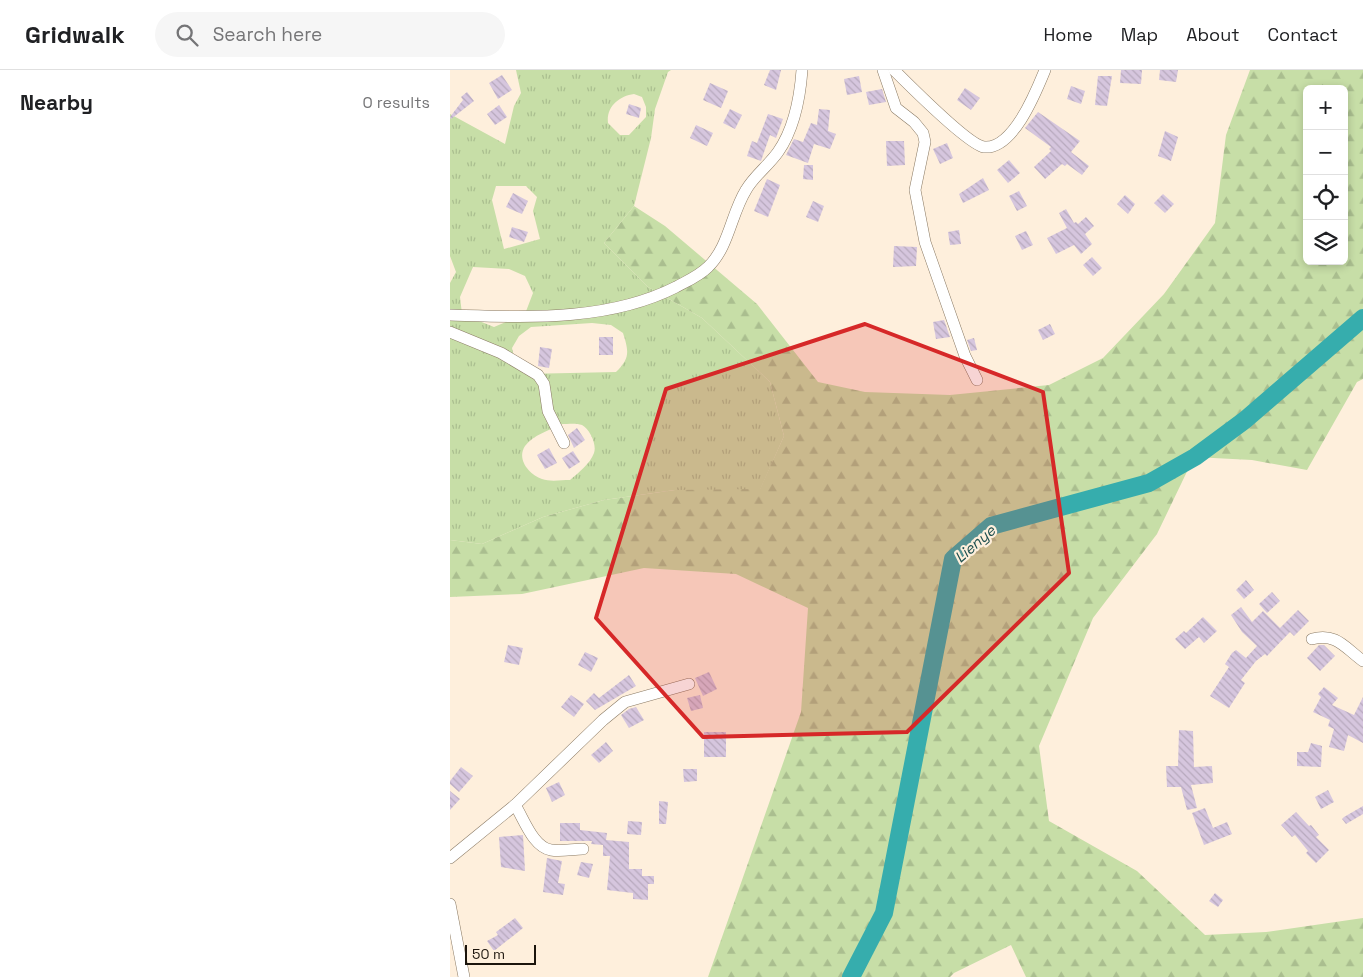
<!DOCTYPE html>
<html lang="en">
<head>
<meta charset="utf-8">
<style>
  :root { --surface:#fff; --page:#f6f6f6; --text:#202124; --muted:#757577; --line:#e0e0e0 }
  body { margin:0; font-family:"Space Grotesk",sans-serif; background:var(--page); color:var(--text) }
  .controls { position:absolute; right:15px; top:15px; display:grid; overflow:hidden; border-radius:8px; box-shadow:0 2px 8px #0003 }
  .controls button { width:45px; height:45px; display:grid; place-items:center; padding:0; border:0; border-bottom:1px solid var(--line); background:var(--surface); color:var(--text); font:25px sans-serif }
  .scale { position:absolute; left:15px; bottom:12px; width:71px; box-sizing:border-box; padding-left:5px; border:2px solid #1b140c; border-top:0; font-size:14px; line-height:18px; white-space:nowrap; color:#1b140c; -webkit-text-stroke:4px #feefdc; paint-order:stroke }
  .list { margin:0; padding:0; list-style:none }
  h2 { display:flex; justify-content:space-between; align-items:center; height:65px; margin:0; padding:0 20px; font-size:21px }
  h2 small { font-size:16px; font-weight:400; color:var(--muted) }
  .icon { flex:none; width:28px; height:28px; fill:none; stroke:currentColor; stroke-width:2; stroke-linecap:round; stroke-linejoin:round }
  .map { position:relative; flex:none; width:913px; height:907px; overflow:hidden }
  header { display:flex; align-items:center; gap:30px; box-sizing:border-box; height:70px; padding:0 25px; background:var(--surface); border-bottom:1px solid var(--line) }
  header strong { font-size:24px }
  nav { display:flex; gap:28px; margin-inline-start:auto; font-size:18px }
  .search { width:350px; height:45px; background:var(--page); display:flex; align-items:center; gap:12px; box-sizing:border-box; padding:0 18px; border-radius:28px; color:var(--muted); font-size:19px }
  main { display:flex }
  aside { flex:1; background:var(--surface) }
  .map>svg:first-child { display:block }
</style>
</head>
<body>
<header>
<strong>Gridwalk</strong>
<div class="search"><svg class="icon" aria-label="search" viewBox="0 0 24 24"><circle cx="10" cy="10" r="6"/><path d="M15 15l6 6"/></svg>Search here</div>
<nav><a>Home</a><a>Map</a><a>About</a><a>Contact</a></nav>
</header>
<main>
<aside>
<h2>Nearby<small>0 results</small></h2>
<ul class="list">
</ul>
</aside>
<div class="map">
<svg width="913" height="907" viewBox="0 0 913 907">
  <defs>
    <pattern id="grass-tufts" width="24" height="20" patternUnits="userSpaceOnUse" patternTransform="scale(1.25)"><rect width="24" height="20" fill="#c7dea7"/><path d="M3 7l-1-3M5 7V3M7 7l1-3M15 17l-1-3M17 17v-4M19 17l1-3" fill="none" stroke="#aabe8f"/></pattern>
    <pattern id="forest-firs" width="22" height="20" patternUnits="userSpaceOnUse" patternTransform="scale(1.25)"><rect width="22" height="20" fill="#c7dea7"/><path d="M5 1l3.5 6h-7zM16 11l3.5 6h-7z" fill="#aabe8f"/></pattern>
    <pattern id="building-back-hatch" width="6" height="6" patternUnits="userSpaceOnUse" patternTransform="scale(1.25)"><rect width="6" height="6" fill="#d6c6de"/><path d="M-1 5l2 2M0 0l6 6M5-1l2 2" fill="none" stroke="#b7a9bd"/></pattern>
  </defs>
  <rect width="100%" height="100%" fill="#feefdc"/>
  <!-- grass -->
  <path fill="url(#grass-tufts)" fill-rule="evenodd" d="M66,0H221L218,2L205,39L201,68L184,136L154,173L198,217L252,248L320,312L334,366L310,420H225L154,430L93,447L32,474L0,470V213L6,202L0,186V44L55,74L64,36L71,23ZM184,24L192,27L196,37V47L179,65H170L158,53C156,37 169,26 184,24ZM46,116H76L87,127L83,141L90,169L54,179L42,130ZM23,197L59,199L75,206L83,223L75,244L44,257L12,244L10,227ZM142,253L161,255L173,263C179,282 180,288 166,302L74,304L65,292L62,278L69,266L81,257ZM112,354C118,354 127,353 132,355C140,359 147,375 144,383C140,394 128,403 120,410C111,410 100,412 92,409C80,405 66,390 75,376C83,365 100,360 112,354Z"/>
  <!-- forest -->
  <path fill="url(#forest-firs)" fill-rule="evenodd" d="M800,0H913V309L907,312L857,400L802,390L744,387L707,464L643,548L589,676L599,751L687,801L755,865L816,862L913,848V907H576L561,875L504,903L500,907H258L351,642L358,538L286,504L194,498L72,524L0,527V470L32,474L93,447L154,430L225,420L310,419L334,366L320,312L252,248L198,217L154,173L184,136L215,156L307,234L368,312L415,322L500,325L599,315L653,288L714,224L765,153L776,65ZM857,19H894V191H857Z"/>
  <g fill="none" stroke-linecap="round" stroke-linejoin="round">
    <!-- river -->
    <path stroke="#36adad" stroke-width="18" d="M401,907L434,843L503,489L541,456L699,413L745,387L795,350L913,248"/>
  </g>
  <!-- building -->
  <g fill="url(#building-back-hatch)">
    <path d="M320,0H331L326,20L314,15Z"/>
    <path d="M671,0H692L691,14L670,13Z"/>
    <path d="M710,0H728L726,12L709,10Z"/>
    <path d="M52,5L62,20L48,29L39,13Z"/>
    <path d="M409,6L412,22L397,25L394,9Z"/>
    <path d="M648,6H662L657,36L645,35Z"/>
    <path d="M260,13L278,21L271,38L253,30Z"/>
    <path d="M621,16L635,21L631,34L617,29Z"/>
    <path d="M515,18L530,28L521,40L507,30Z"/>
    <path d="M432,19L436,32L419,35L416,22Z"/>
    <path d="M17,22L24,31L1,49L0,47L13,30L11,27Z"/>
    <path d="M179,34L191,38L189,48L176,44Z"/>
    <path d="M49,35L57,47L45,55L37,44Z"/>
    <path d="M280,39L292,45L285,59L273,53Z"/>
    <path d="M369,39L380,40L378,61L386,64L380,79L364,74L358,93L336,85L344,69L353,72L361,53L367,55Z"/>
    <path d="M588,42L630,71L621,82L639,96L632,105L617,94L615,96L612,94L595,109L584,97L601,81L599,79L601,77L575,58Z"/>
    <path d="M318,44L333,49L326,68L320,65L311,91L297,86L302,71L307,73Z"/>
    <path d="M246,55L263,63L257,76L240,68Z"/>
    <path d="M715,61L728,67L721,91L708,86Z"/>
    <path d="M436,71H454L455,95L437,96Z"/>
    <path d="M497,73L503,88L490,94L483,79Z"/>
    <path d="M559,90L570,103L558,113L547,100Z"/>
    <path d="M354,95H363V110L353,109Z"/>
    <path d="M533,108L539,120L513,133L509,124Z"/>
    <path d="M317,109L330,115L318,147L304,141Z"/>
    <path d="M569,121L577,136L567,141L559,126Z"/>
    <path d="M63,123L78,131L72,144L56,137Z"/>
    <path d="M713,124L724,134L715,143L704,133Z"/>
    <path d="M675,125L685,134L678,144L667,134Z"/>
    <path d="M363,131L374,136L368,152L356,147Z"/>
    <path d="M616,139L624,153L626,152L628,154L636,147L644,156L635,164L642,174L631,184L624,175L606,184L597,168L617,158L609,143Z"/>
    <path d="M62,157L78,162L74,172L59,167Z"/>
    <path d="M509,160L511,174L500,175L498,162Z"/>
    <path d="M576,161L583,175L572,180L565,166Z"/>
    <path d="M444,176L467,177L466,196L443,197Z"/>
    <path d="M642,187L652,198L643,206L633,195Z"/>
    <path d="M494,250L500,267L486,269L483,252Z"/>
    <path d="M600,254L605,264L593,270L588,260Z"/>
    <rect x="149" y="267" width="14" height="18"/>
    <path d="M524,268L527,280L521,281L517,270Z"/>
    <path d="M90,277L102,279L99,298L88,296Z"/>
    <path d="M127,358L135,370L124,378L118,365Z"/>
    <path d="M99,378L107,393L95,399L87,385Z"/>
    <path d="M123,381L130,392L119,399L112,388Z"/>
    <path d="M796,510L804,520L794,529L786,520Z"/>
    <path d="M822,522L830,531L817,543L809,534Z"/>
    <path d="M791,537L802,552L813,541L830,558L848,540L859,551L844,566L840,562L817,586L815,584L806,591L791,610L795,613L779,638L760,626L779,597L775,594L782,583L786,580L796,588L807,576L792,562L781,545Z"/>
    <path d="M753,547L767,561L754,573L749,567L735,579L725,569L734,561L736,563Z"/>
    <path d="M58,575L73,578L69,595L54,592Z"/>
    <path d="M869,575H874L885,586L870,601L857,588Z"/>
    <path d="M135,582L148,588L141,602L128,595Z"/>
    <path d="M259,602L267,619L253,626L245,608Z"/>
    <path d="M179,605L186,616L145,640L136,631L144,623L149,628Z"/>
    <path d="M874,617L888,628L882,635L904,645L913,627V673L898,665L894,681L879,677L884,659L878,656L880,650L863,642L871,627L868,624Z"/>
    <path d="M121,625L134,634L124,647L111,637Z"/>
    <path d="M250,625L253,638L241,641L237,628Z"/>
    <path d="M186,637L194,650L179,658L171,645L179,639Z"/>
    <path d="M729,660L743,661L744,697L762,696L763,713L741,715L747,738L737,740L731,717H717L716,696H728Z"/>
    <rect x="254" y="662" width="22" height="25"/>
    <path d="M156,672L163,681L149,693L141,685Z"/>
    <path d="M861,673L872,676L871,697L847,696V682H858Z"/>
    <path d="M11,697L23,706L9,722L0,714V711Z"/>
    <path d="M233,699H247V711L234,712Z"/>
    <path d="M109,712L115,725L102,732L96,718Z"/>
    <path d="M878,720L884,732L871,739L865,727Z"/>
    <path d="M0,721L10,729L0,740Z"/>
    <path d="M209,731L218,732L216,754H209Z"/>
    <path d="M913,736V744L896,754L892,749L894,747Z"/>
    <path d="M755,738L763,758L777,752L782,764L754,775L742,743Z"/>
    <path d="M846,742L859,756L861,755L869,765L866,767L879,780L866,793L856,783L858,781L845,765L842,767L831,755Z"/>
    <path d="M178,751L192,752L191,765L177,764Z"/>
    <path d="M110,753H130V760L157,763L156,770L179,772V799H192V806H204V814H198V830L183,829V823L157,820L160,786H153V775L141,774L142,771H110Z"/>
    <path d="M73,765L75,801L51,797L49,767Z"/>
    <path d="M97,788L112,791L108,813L115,814L113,825L93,822Z"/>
    <path d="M131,792L143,794L139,808L127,805Z"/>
    <path d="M765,823L773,830L768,837L759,831Z"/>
    <path d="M65,848L73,858L44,881L37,871L48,865L46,862Z"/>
  </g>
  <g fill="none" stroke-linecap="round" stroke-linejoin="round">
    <!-- street casing -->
    <g stroke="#8a7a64" stroke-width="12">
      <g id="street">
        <path d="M433,0L446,38L464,52L473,63L475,72L465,120L475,172L515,286L527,310"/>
        <path d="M444,0C458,14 519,75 534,77C563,80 586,22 595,0"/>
        <path d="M0,245C75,247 157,252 226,217C237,211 249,206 258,197C279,177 281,144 296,120C304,106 318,96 328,82C344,59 350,28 352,0"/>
        <path d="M0,262L51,283L88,305L94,314L98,341L114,373"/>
        <path d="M862,569C887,563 894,577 913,591"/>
        <path d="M65,735C74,749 83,777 101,780C111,782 123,779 133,779"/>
        <path d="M0,788L65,735L153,650L175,632L239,614"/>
        <path d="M0,834L14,907"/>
      </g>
    </g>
    <!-- street -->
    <use href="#street" stroke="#fff" stroke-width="11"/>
  </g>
  <!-- marked area -->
  <path fill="#d62828" fill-opacity="0.2" stroke="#d62828" stroke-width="4" stroke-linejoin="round" d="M415,254L593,322L619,503L457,662L253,667L146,548L216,319Z"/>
  <g text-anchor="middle" stroke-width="4.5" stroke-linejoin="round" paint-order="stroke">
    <!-- water labels -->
    <g font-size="15" font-style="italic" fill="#1c4e4e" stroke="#feefdc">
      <text transform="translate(525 474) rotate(-41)" y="5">Lienye</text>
    </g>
  </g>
</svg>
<div class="controls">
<button>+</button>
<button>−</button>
<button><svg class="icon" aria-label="locate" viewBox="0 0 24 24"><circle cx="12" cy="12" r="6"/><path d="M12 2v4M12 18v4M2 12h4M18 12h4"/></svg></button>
<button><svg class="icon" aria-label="layers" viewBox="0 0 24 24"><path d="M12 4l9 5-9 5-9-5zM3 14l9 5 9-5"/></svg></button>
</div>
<div class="scale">50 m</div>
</div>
</main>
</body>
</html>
